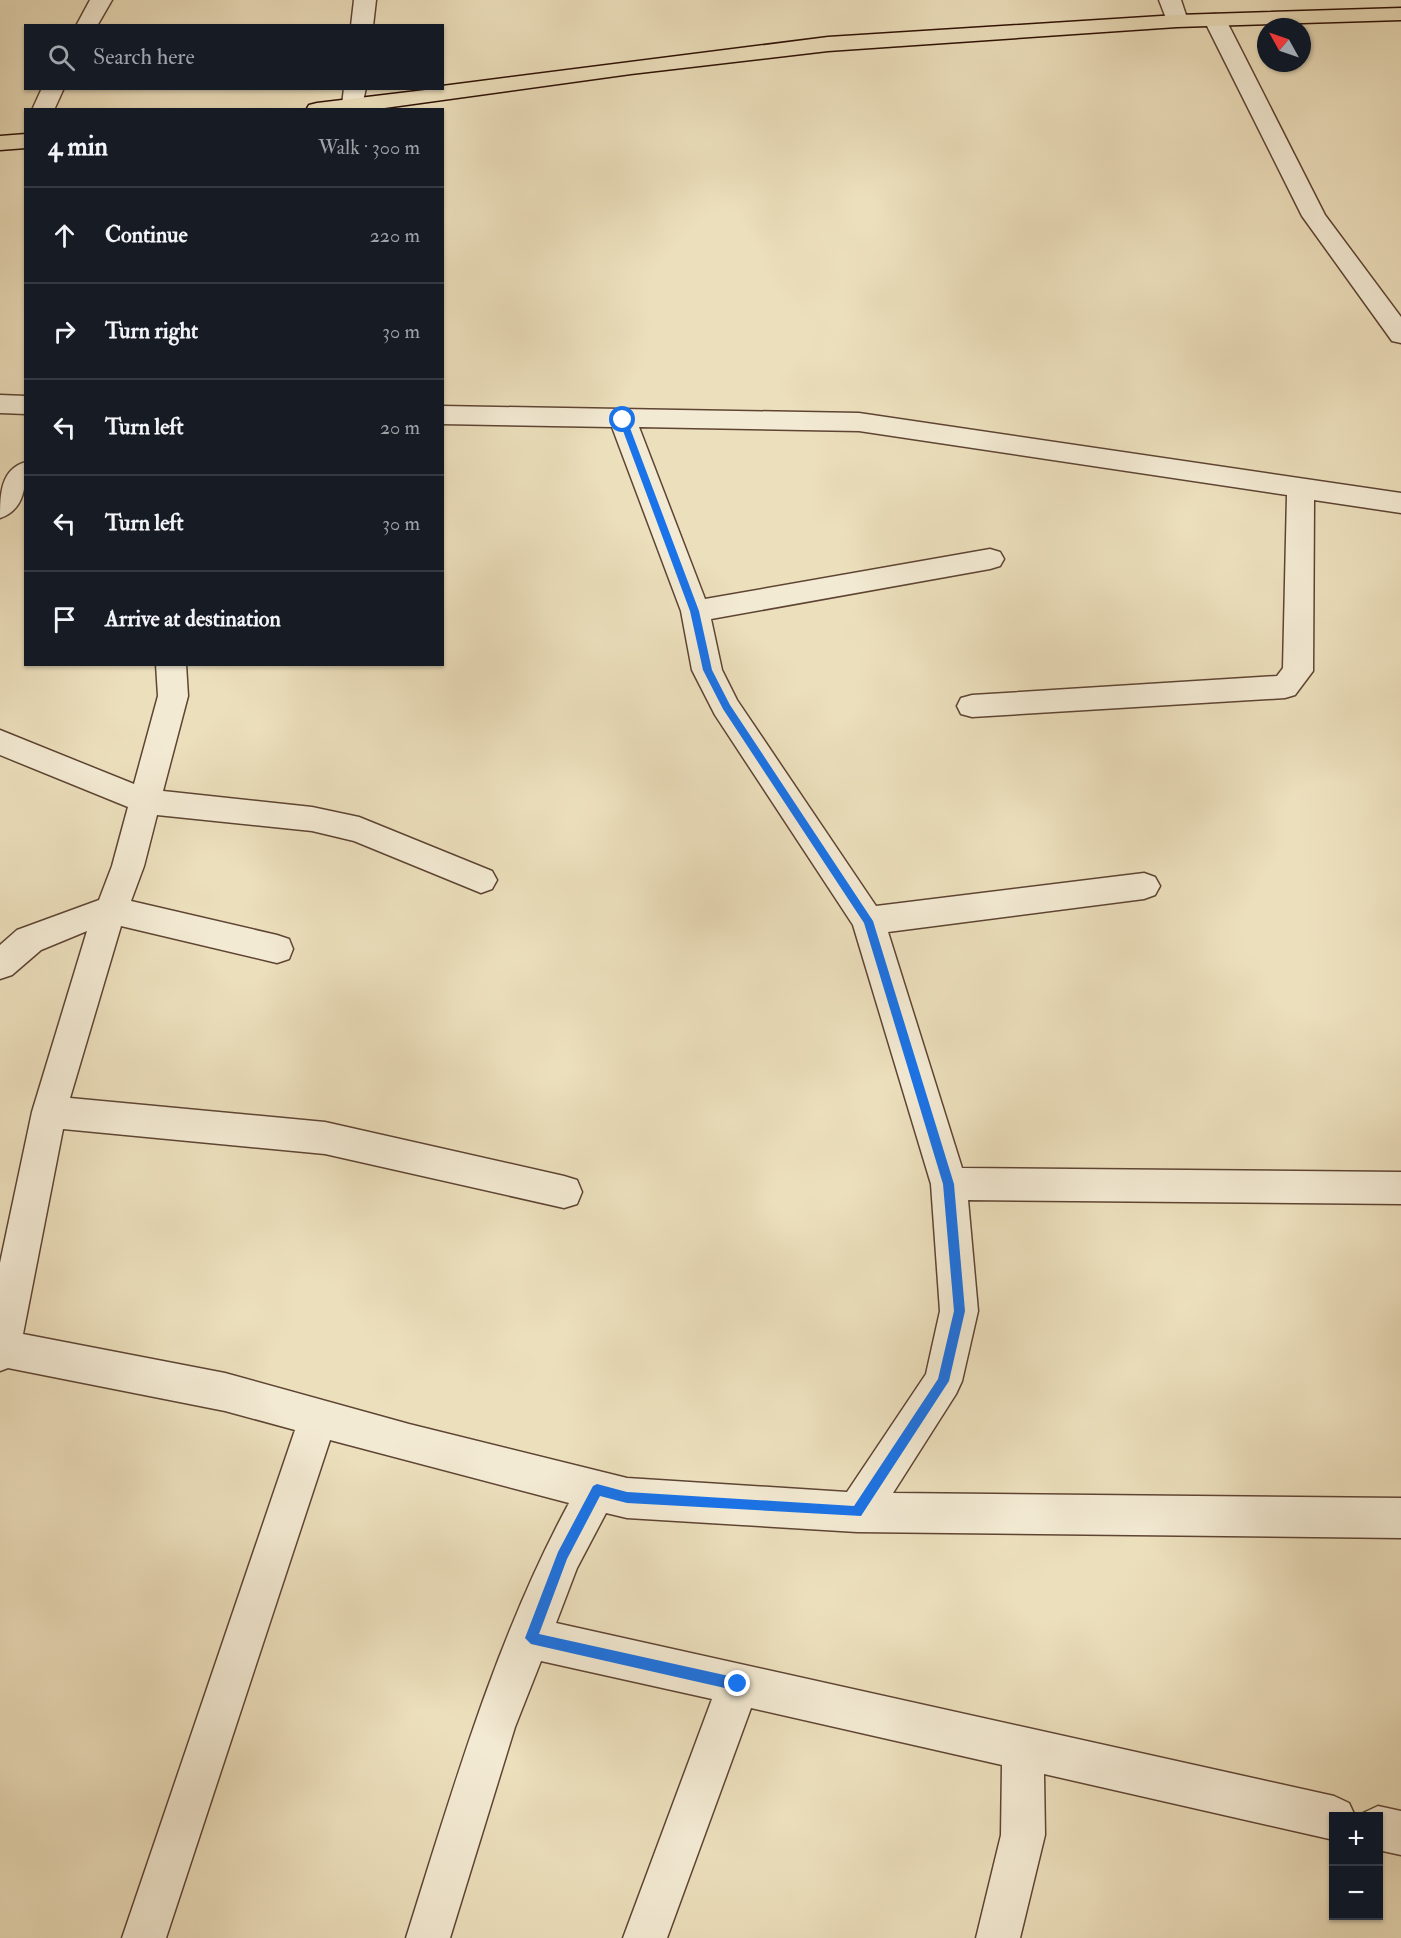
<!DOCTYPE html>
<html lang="en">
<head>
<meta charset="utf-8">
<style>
  :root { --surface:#171b24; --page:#20242c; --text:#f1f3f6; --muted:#9ea1a6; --line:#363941 }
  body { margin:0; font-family:"IM FELL Double Pica",serif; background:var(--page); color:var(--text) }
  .controls { position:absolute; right:18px; bottom:18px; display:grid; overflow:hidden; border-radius:0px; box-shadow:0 2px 4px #0004 }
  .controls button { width:54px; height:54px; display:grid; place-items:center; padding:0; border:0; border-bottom:2px solid var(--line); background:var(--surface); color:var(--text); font:30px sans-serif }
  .compass { position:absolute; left:1257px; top:18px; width:54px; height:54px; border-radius:50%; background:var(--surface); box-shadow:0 2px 4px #0004; rotate:310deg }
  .stop { position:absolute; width:18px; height:18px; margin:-14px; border:4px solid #1a73e8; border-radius:50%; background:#fff }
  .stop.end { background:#1a73e8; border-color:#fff; box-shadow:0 2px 6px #0008 }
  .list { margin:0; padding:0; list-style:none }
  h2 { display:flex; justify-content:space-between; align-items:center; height:78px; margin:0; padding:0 24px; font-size:26px }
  h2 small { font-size:20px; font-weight:400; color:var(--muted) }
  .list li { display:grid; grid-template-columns:39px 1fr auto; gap:18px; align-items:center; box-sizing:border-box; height:96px; padding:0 24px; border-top:2px solid var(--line) }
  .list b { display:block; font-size:22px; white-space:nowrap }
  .list em { font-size:20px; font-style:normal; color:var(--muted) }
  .icon { flex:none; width:33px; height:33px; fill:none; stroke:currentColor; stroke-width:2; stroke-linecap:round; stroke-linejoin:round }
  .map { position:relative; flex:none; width:1401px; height:1938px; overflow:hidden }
  .search { position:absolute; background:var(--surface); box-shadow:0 2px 4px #0004; left:24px; top:24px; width:420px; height:66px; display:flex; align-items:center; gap:15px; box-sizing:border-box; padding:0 21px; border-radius:0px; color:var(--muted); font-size:22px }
  .panel { position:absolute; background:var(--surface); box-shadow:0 2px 4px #0004; left:24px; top:108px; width:420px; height:558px; border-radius:0px }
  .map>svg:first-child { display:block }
</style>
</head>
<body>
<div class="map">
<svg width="1401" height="1938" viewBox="0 0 1401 1938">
  <rect width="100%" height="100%" fill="#ecdfbc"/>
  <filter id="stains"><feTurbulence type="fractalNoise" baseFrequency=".00333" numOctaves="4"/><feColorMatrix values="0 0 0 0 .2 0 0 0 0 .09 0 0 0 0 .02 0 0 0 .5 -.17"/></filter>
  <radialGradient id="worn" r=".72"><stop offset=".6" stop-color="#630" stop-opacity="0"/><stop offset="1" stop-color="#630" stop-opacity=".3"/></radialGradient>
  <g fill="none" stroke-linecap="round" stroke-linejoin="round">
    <!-- minor casing -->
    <g stroke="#5e4433" stroke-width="3">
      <g id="minor">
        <path d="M90,0H112L97,26H76Z"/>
        <path d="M354,0H376L373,26H351Z"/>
        <path d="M1159,0H1181L1188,21L1185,26H1169Z"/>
        <path d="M1215,14L1223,15L1226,20L1325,215L1401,317V343L1392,341L1302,216L1204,20L1207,15Z"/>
        <path d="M42,88H64L54,110H32Z"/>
        <path d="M344,88H366L361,110H345L342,105Z"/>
        <path d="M0,395L26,396V414L0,413Z"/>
        <path d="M442,406L859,413L1401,493V513L1314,500L1313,671L1295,695L1285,698L972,717L961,714L957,706L961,698L972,695L1277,676L1283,668L1287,495L859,431L639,427L705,599L990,549L1000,552L1004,559L1000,566L990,569L711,619L722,670L737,700L876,906L1144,873L1155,877L1160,886L1155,895L1144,899L888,932L962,1168L1401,1172V1204L968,1200L978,1311L962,1381L956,1394L893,1493L1401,1498V1538L857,1532L627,1518L606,1513L577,1568L556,1623L1334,1796L1349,1803L1355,1816H1334V1840L1044,1774L1045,1835L1020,1938H976L1001,1835L1002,1765L751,1708L667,1938H623L712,1699L541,1661L515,1727L450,1938H406C452,1792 496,1638 569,1503L330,1440L166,1938H122L295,1430L225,1411L8,1368L0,1371V1263L32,1112L87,931L41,950L12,975L0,979V945L17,930L99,900L112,866L128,807L0,755V730L134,784L158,696L156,664H186L188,696L163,791L312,807L359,817L492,871L497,880L492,889L481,893L354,841L312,831L157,815L144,866L131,901L277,935L289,939L293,949L289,959L277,963L121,926L70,1098L325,1122L564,1176L577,1180L582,1192L577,1204L564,1208L325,1154L63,1129L23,1334L225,1373L409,1424L627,1478L847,1492L926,1374L940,1311L931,1184L853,925L715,715L692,670L681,611L612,427L442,424Z"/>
        <path d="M26,462C26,484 25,510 0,518C0,496 0,469 26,462Z"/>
        <path d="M1378,1806L1401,1811V1855L1378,1850V1816H1361L1363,1813Z"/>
      </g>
    </g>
    <!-- major casing -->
    <g stroke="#2f1005" stroke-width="3">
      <g id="major">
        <path d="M1401,8V20L1177,27L828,51L631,74L370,110H306L309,105L317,103L442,88V86L828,37L1177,15Z"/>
        <path d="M26,134V148L0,150V136Z"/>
      </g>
    </g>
    <!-- minor -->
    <use href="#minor" fill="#f3ead3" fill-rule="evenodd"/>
    <!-- major -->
    <use href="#major" fill="#ecdfbc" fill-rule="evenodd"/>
  </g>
  <!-- route -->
  <path fill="#1a73e8" d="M623,417L627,420L699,611L712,670L730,705L873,921L954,1184L965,1311L949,1381L861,1516L627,1503L600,1496L567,1559L539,1634L738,1678L744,1684L738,1691L531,1644L525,1638L558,1552L593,1486L597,1484L627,1492L854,1506L938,1379L954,1311L943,1184L864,923L723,709L703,670L690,611L619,420Z"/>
  <rect width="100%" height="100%" filter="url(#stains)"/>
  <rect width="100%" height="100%" fill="url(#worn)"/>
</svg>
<div class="controls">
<button>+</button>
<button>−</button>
</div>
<svg class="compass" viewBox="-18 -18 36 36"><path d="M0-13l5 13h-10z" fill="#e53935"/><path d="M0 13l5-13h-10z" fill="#9ea1a6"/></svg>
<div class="stop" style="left:623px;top:420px"></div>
<div class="stop end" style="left:738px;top:1684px"></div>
<div class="search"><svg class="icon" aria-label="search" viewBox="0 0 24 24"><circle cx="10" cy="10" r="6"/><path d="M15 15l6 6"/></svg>Search here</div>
<section class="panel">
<h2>4 min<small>Walk · 300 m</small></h2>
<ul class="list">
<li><svg class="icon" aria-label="ahead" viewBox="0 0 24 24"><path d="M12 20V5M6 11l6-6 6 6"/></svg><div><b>Continue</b></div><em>220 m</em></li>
<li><svg class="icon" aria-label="right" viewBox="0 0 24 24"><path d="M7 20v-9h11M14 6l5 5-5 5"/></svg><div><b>Turn right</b></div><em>30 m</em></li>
<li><svg class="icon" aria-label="left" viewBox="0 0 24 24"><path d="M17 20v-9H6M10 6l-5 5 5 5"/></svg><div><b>Turn left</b></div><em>20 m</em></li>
<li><svg class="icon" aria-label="left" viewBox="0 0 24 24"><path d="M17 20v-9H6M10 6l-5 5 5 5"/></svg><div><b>Turn left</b></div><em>30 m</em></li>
<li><svg class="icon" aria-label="arrive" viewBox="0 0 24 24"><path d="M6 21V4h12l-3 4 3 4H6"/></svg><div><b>Arrive at destination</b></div></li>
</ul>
</section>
</div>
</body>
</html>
